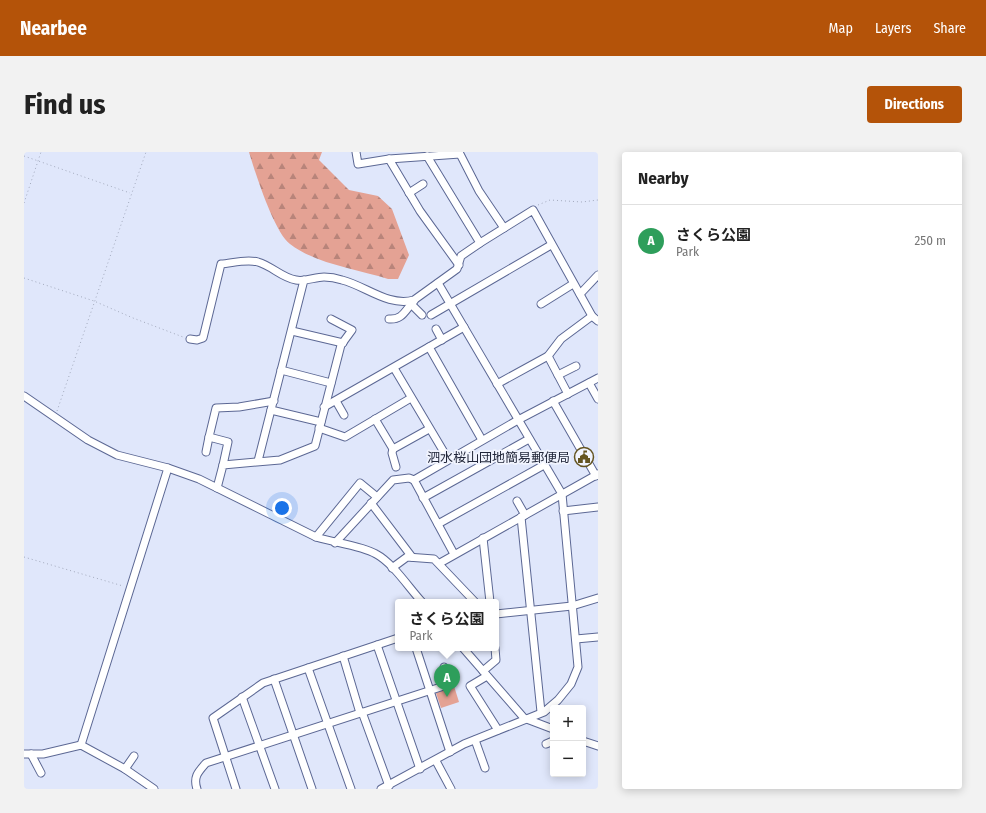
<!DOCTYPE html>
<html lang="en">
<head>
<meta charset="utf-8">
<style>
  :root { --surface:#fff; --page:#f2f2f2; --text:#222; --muted:#767676; --line:#e0e0e0; --accent:#b45309 }
  body { margin:0; font-family:"Fira Sans Condensed","Noto Sans JP",sans-serif; background:var(--page); color:var(--text) }
  .controls { position:absolute; right:12px; bottom:12px; display:grid; overflow:hidden; border-radius:4px; box-shadow:0 2px 10px #0003 }
  .controls button { width:36px; height:36px; display:grid; place-items:center; padding:0; border:0; border-bottom:1px solid var(--line); background:var(--surface); color:var(--text); font:20px sans-serif }
  .you { position:absolute; left:258px; top:356px; width:14px; height:14px; margin:-10px; border:3px solid #fff; border-radius:50%; background:#1a73e8; box-shadow:0 0 0 6px #1a73e833 }
  .badge { display:grid; place-items:center; width:26px; height:26px; border-radius:50%; background:var(--accent); color:#fff; font-size:13px; font-weight:700 }
  .pin { position:absolute; translate:-50% -33px; filter:drop-shadow(0 1px 2px #0008) }
  .pin::after { content:''; position:absolute; top:21px; width:14px; height:12px; background:inherit; clip-path:polygon(0 0,100% 0,50% 100%) }
  .popup { position:absolute; left:371px; top:447px; width:104px; height:52px; box-sizing:border-box; display:grid; place-content:center; border-radius:4px; background:var(--surface); filter:drop-shadow(0 1px 3px #0005); font-size:13px; white-space:nowrap; color:var(--muted) }
  .popup b { font-size:15px; color:var(--text) }
  .popup::after { content:''; position:absolute; left:50%; top:100%; margin-left:-8px; border:8px solid transparent; border-top-color:var(--surface) }
  .list { margin:0; padding:0; list-style:none }
  h2 { display:flex; justify-content:space-between; align-items:center; height:52px; margin:0; padding:0 16px; font-size:17px }
  h2 small { font-size:13px; font-weight:400; color:var(--muted) }
  .list li { display:grid; grid-template-columns:26px 1fr auto; gap:12px; align-items:center; box-sizing:border-box; height:72px; padding:0 16px; border-top:1px solid var(--line) }
  .list b { display:block; font-size:15px; white-space:nowrap }
  .list p { margin:0; font-size:13px; white-space:nowrap; color:var(--muted) }
  .list em { font-size:13px; font-style:normal; color:var(--muted) }
  .map { position:relative; flex:none; width:574px; height:637px; overflow:hidden; border-radius:4px }
  header { display:flex; align-items:center; gap:24px; box-sizing:border-box; height:56px; padding:0 20px; background:var(--accent); color:#fff }
  header strong { font-size:19px }
  nav { display:flex; gap:22px; margin-inline-start:auto; font-size:14px }
  .intro { display:flex; align-items:center; justify-content:space-between; box-sizing:border-box; height:96px; padding:0 24px }
  h1 { margin:0; font-size:28px }
  .button { padding:10px 18px; border-radius:4px; background:var(--accent); color:#fff; font-size:14px; font-weight:700 }
  main { display:flex; gap:24px; padding:0 24px }
  aside { flex:1; background:var(--surface); border-radius:4px; box-shadow:0 2px 10px #0003 }
  .map>svg:first-child { display:block }
</style>
</head>
<body>
<header>
<strong>Nearbee</strong>
<nav><a>Map</a><a>Layers</a><a>Share</a></nav>
</header>
<div class="intro"><h1>Find us</h1><a class="button">Directions</a></div>
<main>
<div class="map">
<svg width="574" height="637" viewBox="0 0 574 637">
  <defs>
    <pattern id="forest-firs" width="22" height="20" patternUnits="userSpaceOnUse"><rect width="22" height="20" fill="#e4a294"/><path d="M5 1l3.5 6h-7zM16 11l3.5 6h-7z" fill="#b8847a"/></pattern>
  </defs>
  <rect width="100%" height="100%" fill="#e0e7fb"/>
  <!-- forest -->
  <path fill="url(#forest-firs)" d="M225,0H298L295,8L325,38L354,44L368,57L385,103L374,127H364C333,117 292,112 266,92C250,80 231,20 225,0Z"/>
  <!-- park -->
  <path fill="#e4a294" d="M430,534L435,550L417,556L412,541Z"/>
  <g fill="none" stroke-linecap="round" stroke-linejoin="round">
    <!-- minor casing -->
    <g stroke="#5c6894" stroke-width="9">
      <g id="minor">
        <path d="M332,0L334,12L365,7L436,2L455,39L480,76"/>
        <path d="M403,4L456,91"/>
        <path d="M365,7L396,59L435,113"/>
        <path d="M385,41L399,32"/>
        <path d="M556,142L574,123"/>
        <path d="M387,152L398,163"/>
        <path d="M517,152L549,132"/>
        <path d="M407,163L527,93"/>
        <path d="M365,167C379,168 381,158 390,149"/>
        <path d="M412,177L418,188"/>
        <path d="M268,179L319,191"/>
        <path d="M166,187L173,188L179,186L197,112C209,111 222,107 234,110C248,114 258,126 272,128C281,130 291,125 300,125C305,125 312,126 318,128C342,134 364,155 390,148L433,117L437,104L456,91L509,58L568,164L574,169"/>
        <path d="M405,195L458,288"/>
        <path d="M524,204L544,242"/>
        <path d="M370,216L424,307"/>
        <path d="M257,218L307,231"/>
        <path d="M534,223L552,214"/>
        <path d="M565,231L574,247"/>
        <path d="M473,232L524,204L537,187L568,164"/>
        <path d="M0,244L64,288L93,303L144,316L175,327L292,385C311,391 336,393 352,402C369,411 385,436 398,450"/>
        <path d="M312,249L320,263"/>
        <path d="M529,249L572,324"/>
        <path d="M300,255L440,175"/>
        <path d="M247,258L297,270"/>
        <path d="M351,267L369,297L405,277"/>
        <path d="M295,276L321,285L387,246"/>
        <path d="M369,297L368,301L372,315"/>
        <path d="M182,300L185,285"/>
        <path d="M234,309L280,128"/>
        <path d="M199,313L204,290L185,285L192,256L215,255L250,249"/>
        <path d="M390,328L430,402"/>
        <path d="M193,336L199,313L256,308L291,294L317,193L328,178L307,167"/>
        <path d="M399,346L505,287"/>
        <path d="M493,349L501,363"/>
        <path d="M347,351L388,405"/>
        <path d="M539,359L574,355"/>
        <path d="M497,365L517,560"/>
        <path d="M414,372L520,313"/>
        <path d="M292,385L336,331L353,345"/>
        <path d="M459,386L466,450"/>
        <path d="M311,391L369,328L385,326L390,328L494,268L574,226"/>
        <path d="M416,411L574,322"/>
        <path d="M368,416L383,405L410,407L451,450"/>
        <path d="M472,462L548,454L574,446"/>
        <path d="M552,487L574,485"/>
        <path d="M353,493L396,617"/>
        <path d="M392,496L426,600"/>
        <path d="M439,496L500,566L529,577"/>
        <path d="M319,504L336,561"/>
        <path d="M284,516L327,637"/>
        <path d="M459,519L472,508L471,496"/>
        <path d="M463,524L446,534L474,578"/>
        <path d="M250,527L288,637"/>
        <path d="M218,545L251,637"/>
        <path d="M338,560L365,634"/>
        <path d="M451,588L461,616"/>
        <path d="M559,589L574,594"/>
        <path d="M522,592L529,589"/>
        <path d="M57,593L144,316"/>
        <path d="M0,602H19L57,593L101,617L130,637"/>
        <path d="M7,602L17,621"/>
        <path d="M412,609L427,637"/>
        <path d="M101,617L110,604"/>
        <path d="M173,637C169,625 174,620 182,611L423,533L424,528L420,515"/>
        <path d="M212,637L189,566L239,531L374,486"/>
        <path d="M357,637L440,592L520,560L534,548L547,532L554,515L538,342L414,131"/>
      </g>
    </g>
    <!-- path -->
    <g stroke="#a2a9bc" stroke-width="1" stroke-dasharray="1 3" stroke-linecap="butt">
      <path d="M0,4L106,41"/>
      <path d="M0,51L17,0"/>
      <path d="M514,53L526,48L558,50L574,48"/>
      <path d="M0,126L70,149L109,166L159,185"/>
      <path d="M33,259L122,0"/>
      <path d="M0,405L99,434"/>
    </g>
    <!-- minor -->
    <use href="#minor" stroke="#fff" stroke-width="7"/>
  </g>
  <!-- icons -->
  <defs>
    <g id="civic-ring" transform="scale(1)"><circle r="9.5" fill="#f1f4fe" stroke="#645421" stroke-width="1.5"/><path d="M-.6-6.5H3V-4.5H.6V-3L4-1V1h2V6H-6V1h2V-1L-.6-3ZM-1.2 2.5V6h2.4V2.5Z" fill="#645421"/></g>
  </defs>
  <g fill-rule="evenodd">
    <use href="#civic-ring" x="560" y="305"/>
  </g>
  <g text-anchor="middle" stroke-width="3.5" stroke-linejoin="round" paint-order="stroke">
    <!-- poi labels -->
    <g font-size="13" fill="#22273a" stroke="#f1f4fe" text-anchor="end">
      <text x="546" y="310">泗水桜山団地簡易郵便局</text>
    </g>
  </g>
</svg>
<div class="controls">
<button>+</button>
<button>−</button>
</div>
<div class="you"></div>
<div class="pin badge" style="left:423px;top:545px;background:#2e9e5b">A</div>
<div class="popup"><b>さくら公園</b>Park</div>
</div>
<aside>
<h2>Nearby<small></small></h2>
<ul class="list">
<li><span class="badge" style="background:#2e9e5b">A</span><div><b>さくら公園</b><p>Park</p></div><em>250 m</em></li>
</ul>
</aside>
</main>
</body>
</html>
